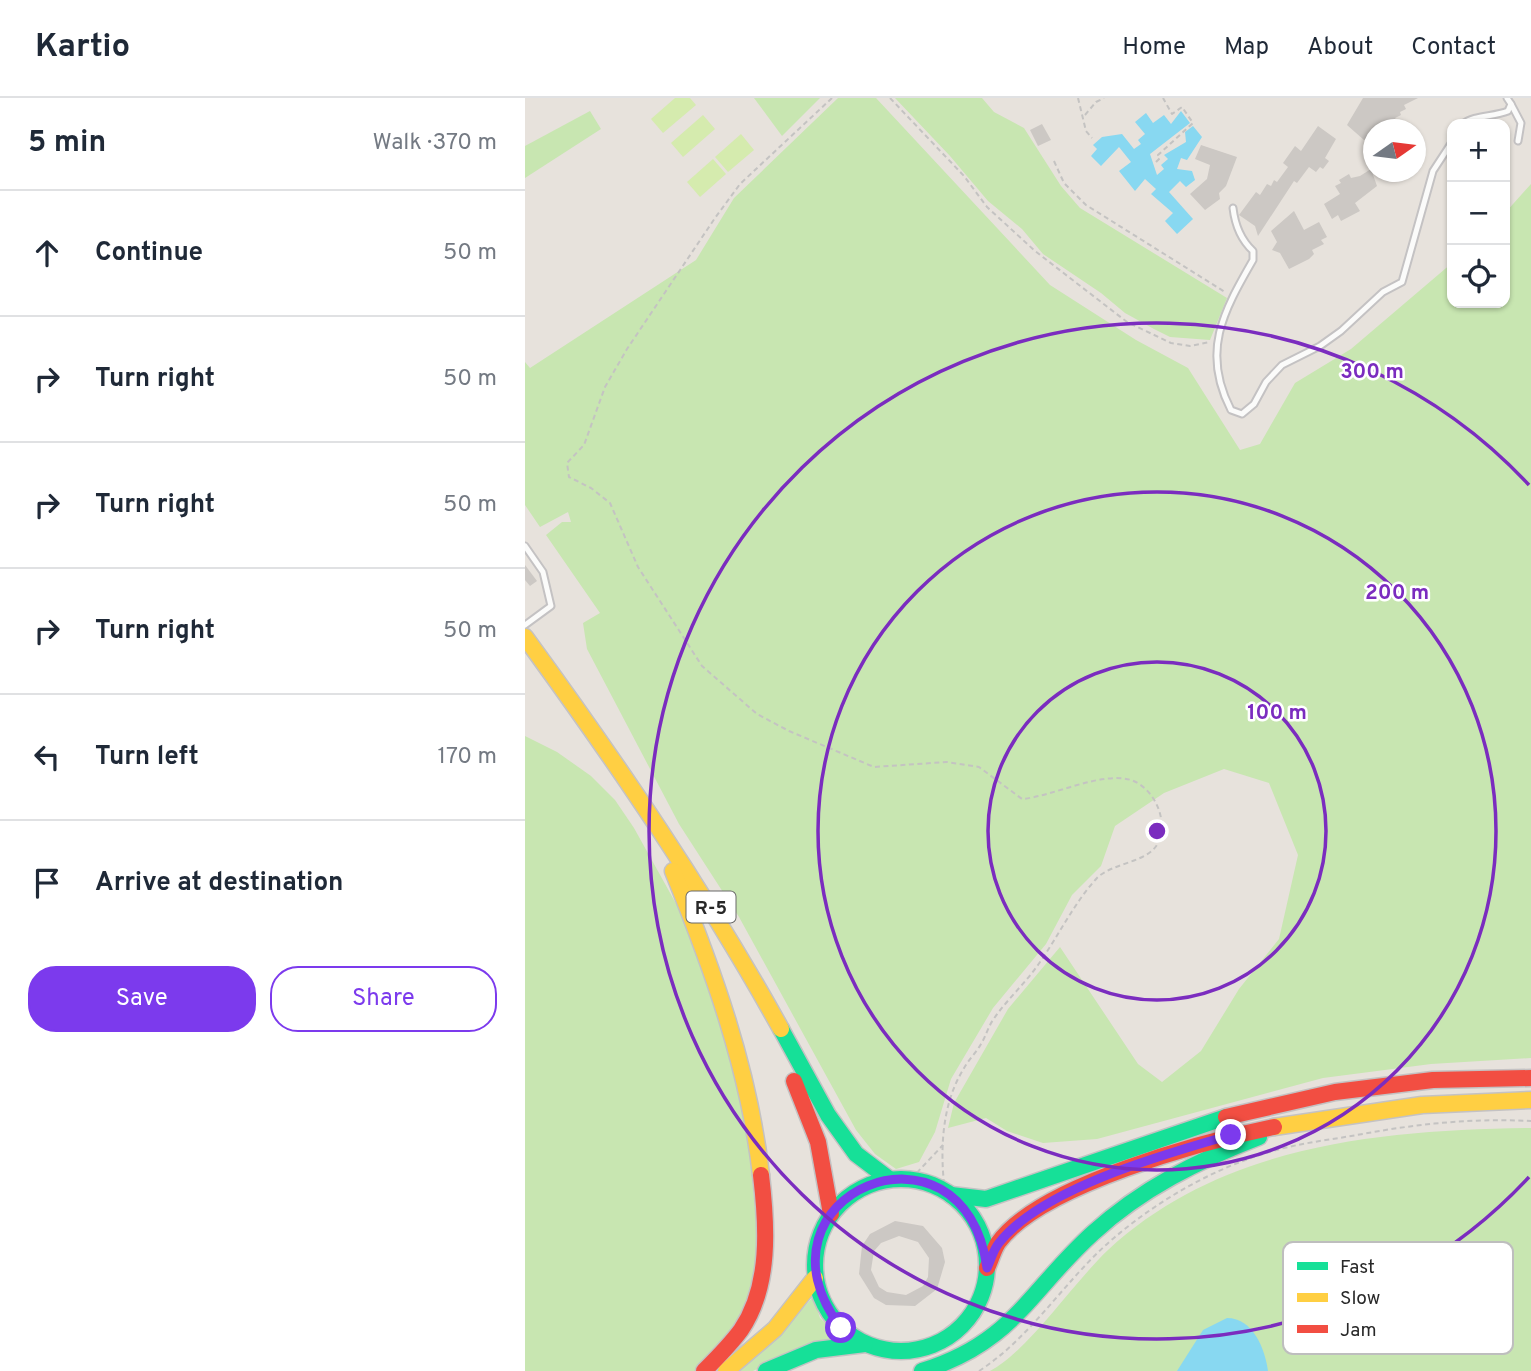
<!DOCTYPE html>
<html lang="en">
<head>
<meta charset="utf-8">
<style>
  :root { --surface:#fff; --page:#f6f6f7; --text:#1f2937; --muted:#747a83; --line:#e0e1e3; --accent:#7c3aed }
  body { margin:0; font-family:Overpass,sans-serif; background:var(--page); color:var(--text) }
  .controls { position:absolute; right:21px; top:21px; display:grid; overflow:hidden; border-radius:14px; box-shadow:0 2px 5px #0004 }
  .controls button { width:63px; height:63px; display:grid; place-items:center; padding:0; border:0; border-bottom:2px solid var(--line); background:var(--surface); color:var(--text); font:35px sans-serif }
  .compass { position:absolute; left:838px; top:21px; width:63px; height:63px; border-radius:50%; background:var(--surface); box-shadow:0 2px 5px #0004; rotate:76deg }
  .stop { position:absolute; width:21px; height:21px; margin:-16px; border:5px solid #7c3aed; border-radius:50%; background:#fff }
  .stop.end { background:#7c3aed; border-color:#fff; box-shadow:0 2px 7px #0008 }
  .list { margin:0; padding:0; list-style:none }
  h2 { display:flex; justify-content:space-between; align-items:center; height:91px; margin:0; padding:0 28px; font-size:30px }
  h2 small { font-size:23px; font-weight:400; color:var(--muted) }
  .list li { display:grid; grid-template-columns:46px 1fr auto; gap:21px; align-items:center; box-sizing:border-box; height:126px; padding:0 28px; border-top:2px solid var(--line) }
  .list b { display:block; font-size:26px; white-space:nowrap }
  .list em { font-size:23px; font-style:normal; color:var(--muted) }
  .actions { display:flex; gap:14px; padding:21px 28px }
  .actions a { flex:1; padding:16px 0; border:2px solid var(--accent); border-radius:28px; text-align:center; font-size:24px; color:var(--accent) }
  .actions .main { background:var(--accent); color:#fff }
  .icon { flex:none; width:38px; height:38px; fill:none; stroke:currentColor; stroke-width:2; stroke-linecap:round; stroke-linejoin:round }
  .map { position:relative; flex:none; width:1006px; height:1273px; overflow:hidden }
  header { display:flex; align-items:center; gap:42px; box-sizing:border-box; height:98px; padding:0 35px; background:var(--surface); border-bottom:2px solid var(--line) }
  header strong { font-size:33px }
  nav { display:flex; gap:38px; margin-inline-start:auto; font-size:24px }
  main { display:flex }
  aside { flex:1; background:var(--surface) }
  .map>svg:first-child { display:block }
</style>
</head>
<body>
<header>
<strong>Kartio</strong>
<nav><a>Home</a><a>Map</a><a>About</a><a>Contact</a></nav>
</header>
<main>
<aside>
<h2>5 min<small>Walk · 370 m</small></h2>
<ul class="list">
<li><svg class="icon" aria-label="ahead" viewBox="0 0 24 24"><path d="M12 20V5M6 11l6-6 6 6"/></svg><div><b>Continue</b></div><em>50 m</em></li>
<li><svg class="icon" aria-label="right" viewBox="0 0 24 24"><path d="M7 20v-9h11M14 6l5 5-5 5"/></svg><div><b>Turn right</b></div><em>50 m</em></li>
<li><svg class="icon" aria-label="right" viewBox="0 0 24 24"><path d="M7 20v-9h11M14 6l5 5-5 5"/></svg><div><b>Turn right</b></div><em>50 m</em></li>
<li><svg class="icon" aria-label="right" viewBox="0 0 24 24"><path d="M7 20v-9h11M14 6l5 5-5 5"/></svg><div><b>Turn right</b></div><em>50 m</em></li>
<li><svg class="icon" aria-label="left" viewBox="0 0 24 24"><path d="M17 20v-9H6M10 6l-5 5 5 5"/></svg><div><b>Turn left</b></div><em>170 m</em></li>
<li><svg class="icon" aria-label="arrive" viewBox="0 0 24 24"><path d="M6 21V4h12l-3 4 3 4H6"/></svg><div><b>Arrive at destination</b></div></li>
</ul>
<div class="actions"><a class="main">Save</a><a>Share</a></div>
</aside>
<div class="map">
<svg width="1006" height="1273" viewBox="0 0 1006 1273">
  <rect width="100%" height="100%" fill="#e7e2dc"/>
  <!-- green -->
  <g fill="#c8e6b1">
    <path d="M229,0H295L257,38Z"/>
    <path d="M313,0H351L525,187L611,242L663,270L715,352L735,346L770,285L826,251L927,165V205H980V115L1006,86V960L906,966L798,980L572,1041L518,1045L482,1033L461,1020L423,1030L429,1005L483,911L535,849L613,966L637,984L676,953L714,891L754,841L773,757L744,685L699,671L639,695L590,728L576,768L547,797L521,846L468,910L426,981L410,1034L394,1064L371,1071L350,1056L331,1032L214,819L154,726L62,551L58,525L75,515L21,437L37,424H46L43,414L15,429L0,407V264L5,270L171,162L209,100Z"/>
    <path d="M370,0H457L469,14L499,30L536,88L555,110L702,200L685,242L645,239L629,231L600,215L576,195L518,156L497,131L463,103L425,58Z"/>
    <path d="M65,13L76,31L0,80V48Z"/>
    <path d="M0,638L32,654L66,678L90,702L109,730L159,820L219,999L234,1151L219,1215L171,1273H0Z"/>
    <path d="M1006,1030V1273H465C503,1253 549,1184 583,1152C697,1046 858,1032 1006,1030Z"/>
    <path d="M288,1199L295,1220L316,1240L264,1255L228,1273H211L249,1242Z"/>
  </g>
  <!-- pitch -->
  <g fill="#d5ebae">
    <path d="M150,0H165L171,7L138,35L126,21Z"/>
    <path d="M178,17L190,31L158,59L146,45Z"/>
    <path d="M216,36L229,52L203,74L190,59Z"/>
    <path d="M188,61L201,76L175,99L162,84Z"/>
  </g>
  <!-- water -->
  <g fill="#88d8f1">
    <path d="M656,13L665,25L625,56L632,77L639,71L636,67L643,61L639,57L661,44L660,34L668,28L677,39L662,62L656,60L652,71L667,73L670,82L661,89L655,83L644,94L668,121L652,136L640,123L648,115L626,96L631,91L620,81L610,93L594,73L606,64L594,49L576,68L566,58L572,51L568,47L577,39L597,36L609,51L616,46L613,42L620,36L610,24L621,15L628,25L639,17L646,26Z"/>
    <path d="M702,1220C728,1220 740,1251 743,1273H652L678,1232Z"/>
  </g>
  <!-- building -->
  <g fill="#ccc8c4" fill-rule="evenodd">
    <path d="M838,0H893L879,7L881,11L875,14L876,17L870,20L872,23L858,32H849V38L839,42L822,27Z"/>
    <path d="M517,26L526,42L513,48L505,32Z"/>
    <path d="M793,28L811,41L800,60L804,63L798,71L795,69L791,74L784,69L772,85L769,83L733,138L730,128L714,117L731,94L735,97L742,86L746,88L749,82L752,84L763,69L758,65L770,48L776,53Z"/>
    <path d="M676,47L712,59L701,88L694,95L695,101L680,112L665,96L682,81L685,67L670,61Z"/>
    <path d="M846,71L852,88L830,105L835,113L816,123L813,117L807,121L799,106L815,96L810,88L816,85L814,82L824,76L826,80L835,78Z"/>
    <path d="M769,113L779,132L794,124L802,139L796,142L799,146L787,152L789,156L784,161L764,171L755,155L747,152L752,144L746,133Z"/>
    <path d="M0,467L12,483L5,488L0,482Z"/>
    <path d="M370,1123L398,1128L417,1150L420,1164L412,1191L390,1208L361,1207L349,1200L334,1176L337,1148L345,1136ZM374,1138L393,1144L404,1160L403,1179L398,1188L381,1197L362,1194L354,1189L346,1172L349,1153L356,1145Z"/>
  </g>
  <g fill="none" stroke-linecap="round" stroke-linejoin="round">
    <!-- lane casing -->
    <g stroke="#c4c2c3" stroke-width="9">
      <g id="lane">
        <path d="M986,6L996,25L993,43"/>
        <path d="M938,26C949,17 968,19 983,13L986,6L982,0"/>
        <path d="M708,110C710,127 715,141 728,153V162C698,214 676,254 706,312L717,316L729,306L741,284L757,267L795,248L816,233L858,194L877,184L908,73L927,44"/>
        <path d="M0,448L18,474L26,508L0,527"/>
      </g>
    </g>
    <!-- fast casing -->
    <g stroke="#c4c2c3" stroke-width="19">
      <g id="fast">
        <path d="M256,931L303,1017L331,1056L364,1081"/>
        <circle cx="376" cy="1167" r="86"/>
        <path d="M426,1097L461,1101L701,1019"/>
        <path d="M241,1273L291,1252L340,1246"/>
        <path d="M397,1273C488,1245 504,1193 568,1135C616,1091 674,1062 734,1039"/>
      </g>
    </g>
    <!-- slow casing -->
    <g stroke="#c4c2c3" stroke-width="19">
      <g id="slow">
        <path d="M0,539C92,665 180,794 256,931"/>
        <path d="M148,773C188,872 224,971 236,1077"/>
        <path d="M749,1029L897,1007L1006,1002"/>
        <path d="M201,1273L250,1231L290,1180"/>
      </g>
    </g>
    <!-- jam casing -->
    <g stroke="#c4c2c3" stroke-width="19">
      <g id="jam">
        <path d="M269,983L293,1044L306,1116"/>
        <path d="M701,1019L810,994L908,982L1006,980"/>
        <path d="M462,1170C466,1162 468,1153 473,1145C514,1087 680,1043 749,1029"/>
        <path d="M179,1273C192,1260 205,1247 216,1232C246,1188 242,1127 236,1077"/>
      </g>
    </g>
    <!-- path -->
    <g stroke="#c4c3c2" stroke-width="2" stroke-dasharray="5 3.5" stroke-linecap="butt">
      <path d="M307,0L215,86L190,120L102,251L80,289L59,347L42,365L44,379L66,390L85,405L113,469L177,568L232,616L264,633L349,669L422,664L454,669L497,701C529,698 576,673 606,682C629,690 643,721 634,743C625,765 588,764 572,780C549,805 534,837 515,864C501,885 482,901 468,922C463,929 461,938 456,946C451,955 443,962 438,972C418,1004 415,1048 419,1085"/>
      <path d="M365,0L439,78L462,109L510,153L602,224L646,245L665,248L685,244"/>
      <path d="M553,0L561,33L567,40"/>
      <path d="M560,17L571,4L579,0"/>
      <path d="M529,63L539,85L561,107L700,194"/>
      <path d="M631,64L635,60L633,57L668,25L657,9L647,16L638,0"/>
      <path d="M386,1081L418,1047"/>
      <path d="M454,1273C508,1238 541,1180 590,1139C635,1101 691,1069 748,1053C775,1045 804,1042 832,1037C890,1026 946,1020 1006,1023"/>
    </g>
    <!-- lane -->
    <use href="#lane" stroke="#fbfbfa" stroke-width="5"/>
    <!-- fast -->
    <use href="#fast" stroke="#16e098" stroke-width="16"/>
    <!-- slow -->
    <use href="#slow" stroke="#ffcf43" stroke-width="16"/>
    <!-- jam -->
    <use href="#jam" stroke="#f24e42" stroke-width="16"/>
  </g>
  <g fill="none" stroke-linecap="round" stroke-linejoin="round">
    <!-- route -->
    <path stroke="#7c3aed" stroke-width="9" d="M316,1230C216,1096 439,1005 462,1170C466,1162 468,1152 474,1145C517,1090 640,1056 706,1037"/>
  </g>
  <!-- distance rings -->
  <g fill="none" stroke="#7b2cbf" stroke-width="3.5">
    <circle cx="632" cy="733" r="169"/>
    <circle cx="632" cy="733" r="339"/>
    <path d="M1004 1079A508 508 0 1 1 1004 387"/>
  </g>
  <g text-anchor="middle" stroke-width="5" stroke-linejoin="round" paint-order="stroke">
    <!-- shield labels -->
    <rect fill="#fff" stroke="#686868" stroke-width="2" x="161.5" y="793.5" width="49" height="31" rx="5"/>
    <g font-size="19" font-weight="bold" fill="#282828">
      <text x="186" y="816">R-5</text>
    </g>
  </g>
  <!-- legend -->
  <rect x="758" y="1144" width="230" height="112" rx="10" fill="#fff" stroke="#bebebe" stroke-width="2"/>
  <rect x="772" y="1164" width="31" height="8" fill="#16e098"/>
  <rect x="772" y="1195" width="31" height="9" fill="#ffcf43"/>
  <rect x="772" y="1227" width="31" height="8" fill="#f24e42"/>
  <g font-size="19" fill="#282828">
    <text x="815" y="1175">Fast</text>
    <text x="815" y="1206">Slow</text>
    <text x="815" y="1238">Jam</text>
  </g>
  <circle cx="632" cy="733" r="10" fill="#7b2cbf" stroke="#fff" stroke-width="3.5"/>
  <g font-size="21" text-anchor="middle" font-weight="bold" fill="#7b2cbf" stroke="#fff" stroke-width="5" stroke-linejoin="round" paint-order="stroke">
    <text x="847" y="280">300 m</text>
    <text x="872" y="501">200 m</text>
    <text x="752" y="621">100 m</text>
  </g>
</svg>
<div class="controls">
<button>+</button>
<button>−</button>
<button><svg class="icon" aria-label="locate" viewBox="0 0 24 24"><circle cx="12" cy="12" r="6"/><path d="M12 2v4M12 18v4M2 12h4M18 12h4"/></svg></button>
</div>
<svg class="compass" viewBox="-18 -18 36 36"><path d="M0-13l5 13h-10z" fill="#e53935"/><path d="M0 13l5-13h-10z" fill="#747a83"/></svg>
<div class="stop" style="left:316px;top:1230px"></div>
<div class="stop end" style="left:706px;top:1037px"></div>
</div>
</main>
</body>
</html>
